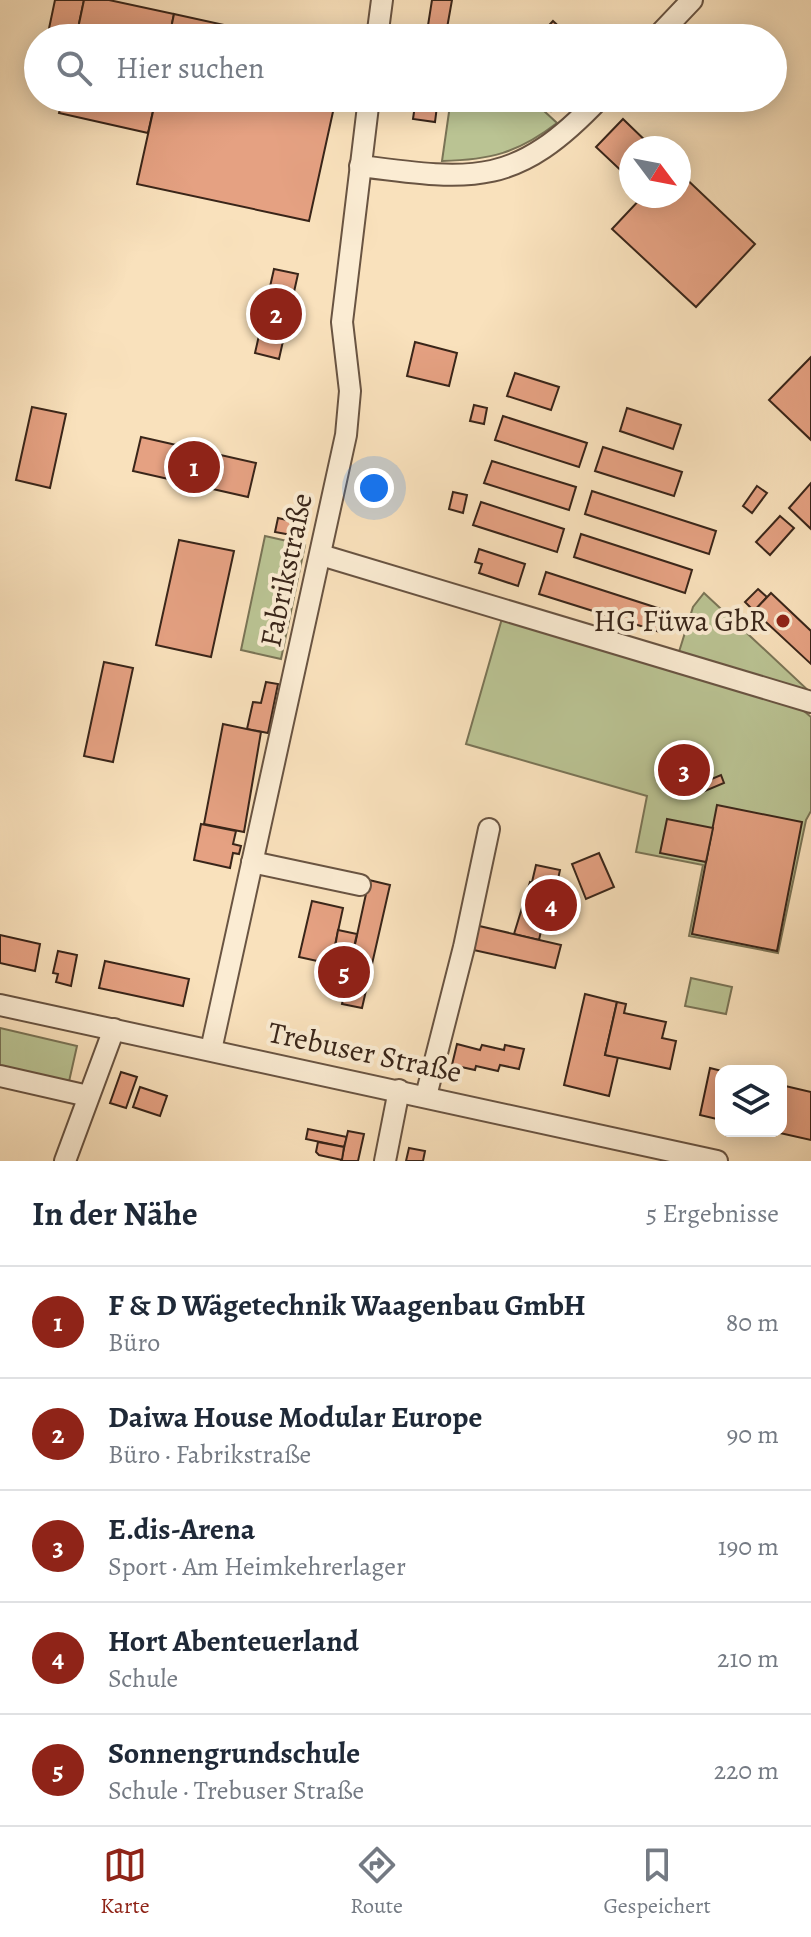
<!DOCTYPE html>
<html lang="de">
<head>
<meta charset="utf-8">
<style>
  :root { --surface:#fff; --page:#f2f2f3; --text:#1f2937; --muted:#747a83; --line:#e0e1e3; --accent:#8f2418 }
  body { margin:0; font-family:Alegreya,serif; background:var(--page); color:var(--text) }
  .controls { position:absolute; right:24px; bottom:24px; display:grid; overflow:hidden; border-radius:16px; box-shadow:0 4px 20px #0003 }
  .controls button { width:72px; height:72px; display:grid; place-items:center; padding:0; border:0; border-bottom:2px solid var(--line); background:var(--surface); color:var(--text); font:40px sans-serif }
  .compass { position:absolute; left:619px; top:136px; width:72px; height:72px; border-radius:50%; background:var(--surface); box-shadow:0 4px 20px #0003; rotate:122deg }
  .you { position:absolute; left:374px; top:488px; width:28px; height:28px; margin:-20px; border:6px solid #fff; border-radius:50%; background:#1a73e8; box-shadow:0 0 0 12px #1a73e833 }
  .badge { display:grid; place-items:center; width:52px; height:52px; border-radius:50%; background:var(--accent); color:#fff; font-size:26px; font-weight:700 }
  .pin { position:absolute; translate:-50% -50%; border:4px solid #fff; box-shadow:0 2px 8px #0006 }
  .list { margin:0; padding:0; list-style:none }
  h2 { display:flex; justify-content:space-between; align-items:center; height:104px; margin:0; padding:0 32px; font-size:34px }
  h2 small { font-size:26px; font-weight:400; color:var(--muted) }
  .list li { display:grid; grid-template-columns:52px 1fr auto; gap:24px; align-items:center; box-sizing:border-box; height:112px; padding:0 32px; border-top:2px solid var(--line) }
  .list b { display:block; font-size:30px; white-space:nowrap }
  .list p { margin:0; font-size:26px; white-space:nowrap; color:var(--muted) }
  .list em { font-size:26px; font-style:normal; color:var(--muted) }
  .icon { flex:none; width:44px; height:44px; fill:none; stroke:currentColor; stroke-width:2; stroke-linecap:round; stroke-linejoin:round }
  .map { position:relative; flex:none; width:811px; height:1161px; overflow:hidden }
  .search { position:absolute; background:var(--surface); box-shadow:0 4px 20px #0003; left:24px; right:24px; top:24px; height:88px; display:flex; align-items:center; gap:20px; box-sizing:border-box; padding:0 28px; border-radius:44px; color:var(--muted); font-size:30px }
  .sheet { height:664px; background:var(--surface) }
  nav { display:flex; justify-content:space-around; align-items:center; box-sizing:border-box; height:112px; border-top:2px solid var(--line); background:var(--surface); font-size:22px; color:var(--muted) }
  nav a { display:grid; justify-items:center; gap:4px }
  nav .on { color:var(--accent) }
  .map>svg:first-child { display:block }
</style>
</head>
<body>
<div class="map">
<svg width="811" height="1161" viewBox="0 0 811 1161">
  <rect width="100%" height="100%" fill="#f9e1bc"/>
  <filter id="stains"><feTurbulence type="fractalNoise" baseFrequency=".0025" numOctaves="4"/><feColorMatrix values="0 0 0 0 .2 0 0 0 0 .09 0 0 0 0 .02 0 0 0 .5 -.17"/></filter>
  <radialGradient id="worn" r=".72"><stop offset=".6" stop-color="#630" stop-opacity="0"/><stop offset="1" stop-color="#630" stop-opacity=".3"/></radialGradient>
  <!-- green -->
  <g fill="#bac393" stroke="#7a7456" stroke-width="2">
    <path d="M451,98H530L557,123C518,153 490,160 442,161Z"/>
    <path d="M265,536L305,545L281,659L241,650Z"/>
    <path d="M704,593L811,693L678,655L693,607Z"/>
    <path d="M503,615L798,706L811,717V811L806,820L778,953L689,936L703,865L636,852L647,796L466,744Z"/>
    <path d="M691,978L732,987L726,1014L685,1006Z"/>
    <path d="M0,1028L77,1046L68,1086L0,1070Z"/>
  </g>
  <!-- building -->
  <g fill="#e5a182" stroke="#392519" stroke-width="2">
    <path d="M55,0H84L76,38H47Z"/>
    <path d="M84,0H109L174,14L169,38H76Z"/>
    <path d="M432,0H452L447,28L467,32L466,38H426Z"/>
    <path d="M174,14L283,38H169Z"/>
    <path d="M553,21L565,32L559,38H537Z"/>
    <path d="M63,98H156L148,133L59,113Z"/>
    <path d="M156,98H336L309,221L137,184Z"/>
    <path d="M416,98H438L435,122L413,119Z"/>
    <path d="M538,98H563L551,111Z"/>
    <path d="M623,119L653,148H631V180L596,147Z"/>
    <path d="M679,172L755,244L696,307L612,229L643,196H679Z"/>
    <path d="M274,269L298,274L279,359L255,353Z"/>
    <path d="M415,342L457,353L449,386L407,376Z"/>
    <path d="M811,357V440L769,400Z"/>
    <path d="M515,373L559,387L551,410L507,396Z"/>
    <path d="M474,405L487,408L484,424L470,421Z"/>
    <path d="M32,407L66,414L50,488L16,480Z"/>
    <path d="M627,408L681,425L673,449L620,431Z"/>
    <path d="M503,416L587,443L579,467L495,440Z"/>
    <path d="M141,437L256,463L248,497L133,471Z"/>
    <path d="M603,447L682,472L674,496L595,471Z"/>
    <path d="M492,461L576,487L569,510L484,483Z"/>
    <path d="M811,483V529L789,508Z"/>
    <path d="M757,486L767,493L752,513L743,506Z"/>
    <path d="M592,491L716,531L709,554L585,514Z"/>
    <path d="M453,492L467,495L463,513L449,509Z"/>
    <path d="M481,502L564,529L557,552L473,525Z"/>
    <path d="M780,516L794,528L770,555L756,542Z"/>
    <path d="M278,518L300,523L297,536L275,532Z"/>
    <path d="M581,534L692,570L685,593L574,557Z"/>
    <path d="M179,540L234,551L211,657L156,645Z"/>
    <path d="M479,549L525,564L518,586L479,573L482,564L475,562Z"/>
    <path d="M546,572L670,612L663,633L539,594Z"/>
    <path d="M758,589L767,597L754,611L745,602Z"/>
    <path d="M771,593L811,631V664L754,611Z"/>
    <path d="M104,662L133,668L113,762L84,756Z"/>
    <path d="M266,682L278,684L268,733L247,729L253,702L261,703Z"/>
    <path d="M223,724L261,732L244,832L204,824Z"/>
    <path d="M721,775L724,783L705,791L702,783Z"/>
    <path d="M717,805L802,822L777,951L692,934Z"/>
    <path d="M667,819L713,828L706,862L660,853Z"/>
    <path d="M201,824L236,831L233,844L241,846L239,854L233,853L230,868L194,860Z"/>
    <path d="M599,853L614,887L586,899L572,864Z"/>
    <path d="M536,865L560,870L556,888L532,882Z"/>
    <path d="M369,880L390,885L362,1008L342,1004Z"/>
    <path d="M530,882L551,887L539,940L514,934Z"/>
    <path d="M312,901L343,908L331,964L299,957Z"/>
    <path d="M475,925L561,945L555,968L469,949Z"/>
    <path d="M338,930L357,934L353,951L335,947Z"/>
    <path d="M0,935L40,944L35,971L0,963Z"/>
    <path d="M58,951L77,955L71,986L56,982L58,974L53,973Z"/>
    <path d="M105,961L189,979L183,1006L99,988Z"/>
    <path d="M585,994L617,1002L605,1055L618,1057L609,1096L564,1085Z"/>
    <path d="M617,1002L626,1004L624,1013L666,1022L662,1038L676,1041L670,1069L605,1055Z"/>
    <path d="M457,1044L480,1050L482,1045L504,1050L505,1045L524,1049L519,1069L500,1065L498,1071L476,1066L475,1070L452,1065Z"/>
    <path d="M710,1068L722,1071L721,1120L700,1115Z"/>
    <path d="M121,1072L137,1077L126,1108L110,1103Z"/>
    <path d="M781,1085L811,1092V1140L771,1131H781Z"/>
    <path d="M140,1087L167,1096L160,1116L133,1107Z"/>
    <path d="M308,1129L347,1137L344,1147L306,1139Z"/>
    <path d="M348,1131L364,1134L358,1161H341Z"/>
    <path d="M318,1142L344,1147L342,1160L319,1155L316,1152Z"/>
    <path d="M409,1148L425,1151L423,1161H406Z"/>
  </g>
  <g fill="none" stroke-linecap="round" stroke-linejoin="round">
    <!-- minor casing -->
    <g stroke="#695442" stroke-width="24">
      <g id="minor">
        <path d="M377,38L382,0"/>
        <path d="M656,38L692,0"/>
        <path d="M360,166C475,181 516,187 600,98"/>
        <path d="M321,555L811,702"/>
        <path d="M252,862L360,885"/>
        <path d="M0,1005L717,1161"/>
        <path d="M211,1050L346,435L350,391L342,322L369,98"/>
        <path d="M0,1076L88,1096"/>
        <path d="M426,1096L464,947L489,829"/>
        <path d="M65,1161L114,1029"/>
        <path d="M385,1161L399,1090"/>
      </g>
    </g>
    <!-- minor -->
    <use href="#minor" stroke="#fbecd3" stroke-width="20"/>
  </g>
  <!-- markers -->
  <circle fill="#8f2418" stroke="#fbecd3" stroke-width="3" cx="783" cy="621" r="8"/>
  <g text-anchor="middle" stroke-width="8" stroke-linejoin="round" paint-order="stroke">
    <!-- street labels -->
    <g font-size="30" fill="#392519" stroke="#fbecd3">
      <text transform="translate(286 570) rotate(-78)" y="10">Fabrikstraße</text>
      <text transform="translate(365 1052) rotate(12)" y="10">Trebuser Straße</text>
    </g>
    <!-- poi labels -->
    <g font-size="30" fill="#392519" stroke="#fbecd3" text-anchor="end">
      <text x="767" y="631">HG Füwa GbR</text>
    </g>
  </g>
  <rect width="100%" height="100%" filter="url(#stains)"/>
  <rect width="100%" height="100%" fill="url(#worn)"/>
</svg>
<div class="controls">
<button><svg class="icon" aria-label="layers" viewBox="0 0 24 24"><path d="M12 4l9 5-9 5-9-5zM3 14l9 5 9-5"/></svg></button>
</div>
<svg class="compass" viewBox="-18 -18 36 36"><path d="M0-13l5 13h-10z" fill="#e53935"/><path d="M0 13l5-13h-10z" fill="#747a83"/></svg>
<div class="you"></div>
<div class="pin badge" style="left:194px;top:467px">1</div>
<div class="pin badge" style="left:276px;top:314px">2</div>
<div class="pin badge" style="left:684px;top:770px">3</div>
<div class="pin badge" style="left:551px;top:905px">4</div>
<div class="pin badge" style="left:344px;top:972px">5</div>
<div class="search"><svg class="icon" aria-label="search" viewBox="0 0 24 24"><circle cx="10" cy="10" r="6"/><path d="M15 15l6 6"/></svg>Hier suchen</div>
</div>
<section class="sheet">
<h2>In der Nähe<small>5 Ergebnisse</small></h2>
<ul class="list">
<li><span class="badge">1</span><div><b>F &amp; D Wägetechnik Waagenbau GmbH</b><p>Büro</p></div><em>80 m</em></li>
<li><span class="badge">2</span><div><b>Daiwa House Modular Europe</b><p>Büro · Fabrikstraße</p></div><em>90 m</em></li>
<li><span class="badge">3</span><div><b>E.dis-Arena</b><p>Sport · Am Heimkehrerlager</p></div><em>190 m</em></li>
<li><span class="badge">4</span><div><b>Hort Abenteuerland</b><p>Schule</p></div><em>210 m</em></li>
<li><span class="badge">5</span><div><b>Sonnengrundschule</b><p>Schule · Trebuser Straße</p></div><em>220 m</em></li>
</ul>
</section>
<nav>
<a class="on"><svg class="icon" aria-label="map" viewBox="0 0 24 24"><path d="M3 6l6-2 6 2 6-2v14l-6 2-6-2-6 2zM9 4v14M15 6v14"/></svg>Karte</a>
<a><svg class="icon" aria-label="directions" viewBox="0 0 24 24"><path d="M12 3l9 9-9 9-9-9zM9 14v-3h6M13 9l2 2-2 2"/></svg>Route</a>
<a><svg class="icon" aria-label="saved" viewBox="0 0 24 24"><path d="M7 4h10v16l-5-4-5 4z"/></svg>Gespeichert</a>
</nav>
</body>
</html>
